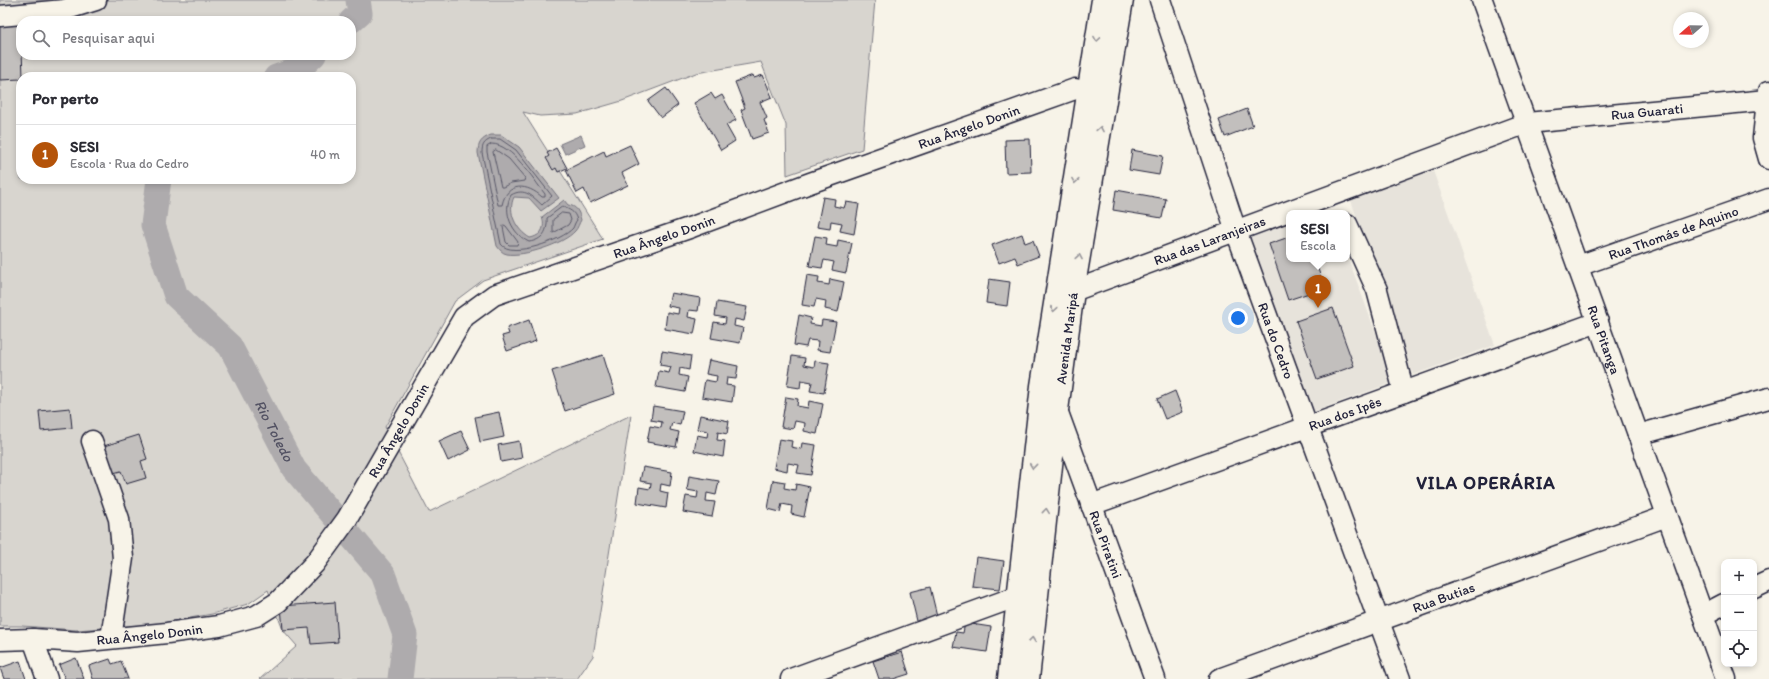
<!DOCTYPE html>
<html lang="pt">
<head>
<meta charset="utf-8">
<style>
  :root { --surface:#fff; --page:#f7f7f7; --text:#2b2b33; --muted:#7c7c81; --line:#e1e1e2; --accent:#b45309 }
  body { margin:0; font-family:Itim,sans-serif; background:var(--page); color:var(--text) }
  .controls { position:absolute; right:12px; bottom:12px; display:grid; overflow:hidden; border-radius:8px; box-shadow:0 2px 6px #0003 }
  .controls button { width:36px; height:36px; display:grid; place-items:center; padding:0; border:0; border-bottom:1px solid var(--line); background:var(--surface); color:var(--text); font:20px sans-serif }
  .compass { position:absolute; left:1673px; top:12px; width:36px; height:36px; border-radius:50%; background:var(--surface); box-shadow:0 2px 6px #0003; rotate:250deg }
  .you { position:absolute; left:1238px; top:318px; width:14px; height:14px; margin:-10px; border:3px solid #fff; border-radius:50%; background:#1a73e8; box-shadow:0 0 0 6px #1a73e833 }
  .badge { display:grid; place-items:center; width:26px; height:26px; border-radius:50%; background:var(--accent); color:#fff; font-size:13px; font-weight:700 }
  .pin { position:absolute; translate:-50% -33px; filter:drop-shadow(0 1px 2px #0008) }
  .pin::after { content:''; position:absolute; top:21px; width:14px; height:12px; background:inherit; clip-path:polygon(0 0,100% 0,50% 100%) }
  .popup { position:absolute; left:1286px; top:210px; width:64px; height:52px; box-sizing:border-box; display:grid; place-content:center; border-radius:8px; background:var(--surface); filter:drop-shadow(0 1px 3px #0005); font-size:13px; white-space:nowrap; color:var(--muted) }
  .popup b { font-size:15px; color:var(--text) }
  .popup::after { content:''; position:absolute; left:50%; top:100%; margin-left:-8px; border:8px solid transparent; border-top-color:var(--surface) }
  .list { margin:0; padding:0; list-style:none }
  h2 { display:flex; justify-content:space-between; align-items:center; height:52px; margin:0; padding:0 16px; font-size:17px }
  h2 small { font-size:13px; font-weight:400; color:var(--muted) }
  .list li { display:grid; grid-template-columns:26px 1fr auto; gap:12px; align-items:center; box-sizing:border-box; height:60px; padding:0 16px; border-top:1px solid var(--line) }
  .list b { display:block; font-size:15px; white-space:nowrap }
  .list p { margin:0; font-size:13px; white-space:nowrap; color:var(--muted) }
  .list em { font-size:13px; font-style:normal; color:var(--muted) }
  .icon { flex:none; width:22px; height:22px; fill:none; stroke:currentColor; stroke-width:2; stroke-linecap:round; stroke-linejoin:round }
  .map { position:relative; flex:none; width:1769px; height:679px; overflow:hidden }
  .search { position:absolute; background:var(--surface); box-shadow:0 2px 6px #0003; left:16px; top:16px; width:340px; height:44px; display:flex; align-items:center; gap:10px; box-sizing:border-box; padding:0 14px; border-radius:16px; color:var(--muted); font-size:15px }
  .panel { position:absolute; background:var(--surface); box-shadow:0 2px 6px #0003; left:16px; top:72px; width:340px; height:112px; border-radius:16px }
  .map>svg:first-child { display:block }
</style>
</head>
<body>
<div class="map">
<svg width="1769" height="679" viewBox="0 0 1769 679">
  <rect width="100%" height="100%" fill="#f7f3e8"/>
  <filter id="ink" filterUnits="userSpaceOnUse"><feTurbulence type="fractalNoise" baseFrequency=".025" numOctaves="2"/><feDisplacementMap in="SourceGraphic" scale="8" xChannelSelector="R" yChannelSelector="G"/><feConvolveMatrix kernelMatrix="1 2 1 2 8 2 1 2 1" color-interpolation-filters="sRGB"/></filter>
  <g filter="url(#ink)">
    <!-- built -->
    <g fill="#e7e3db">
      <path d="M1431,165L1495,345L1413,375L1349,195Z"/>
      <path d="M1289,217V259H1347V255L1394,382L1309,413L1243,233Z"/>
    </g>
    <!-- green -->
    <path fill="#d8d5cf" stroke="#7d7c85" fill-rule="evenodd" d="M0,0H875L862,149L787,175L786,125L761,62L696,73L622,101L577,114L540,116L523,112L603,239L483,280L455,301L385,427L429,512L631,415L593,656L577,679H260L297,646L283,630L268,590L248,604L212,614L157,624L76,630L22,626H0ZM21,21H351V55H21ZM21,77H351V179H21Z"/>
    <!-- water -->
    <g fill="#aeabad" stroke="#76747f">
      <path d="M491,135H501L519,147L559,198L541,211L529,198L514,197C507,212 516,230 530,238C541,236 546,228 542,217L564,200L568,205C577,206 579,212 581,220C579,223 578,228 575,231C564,244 523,257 507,254C502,253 500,250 497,246L478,153C478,143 481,139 491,135Z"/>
      <path d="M581,135L585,145L565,154L560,144Z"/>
    </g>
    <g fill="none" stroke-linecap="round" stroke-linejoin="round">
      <!-- shore -->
      <g stroke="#5a5969" stroke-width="1">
        <path d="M491,139H500L516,150L552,196L542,205C533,197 525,187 511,195C502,212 512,234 529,242C543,240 548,231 547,218L563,206C570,211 574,210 577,220C575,222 574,226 573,228C563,240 511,259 501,244L482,153C482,145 484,142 491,139Z"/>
        <path d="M492,144C512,144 533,179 545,194V197H542C528,184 507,181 502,205H498L487,152V147Z"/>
        <path d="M496,150L509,159L525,178L524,181L511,183L503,187H501L493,152Z"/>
        <path d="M562,213L569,214L571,220L568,225L553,233V220Z"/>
        <path d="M504,225L506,226L518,242L517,245H509L506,242L503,227Z"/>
      </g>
      <!-- river -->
      <g stroke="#aeabad" stroke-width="25">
        <path d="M351,21L360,13L358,0"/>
        <path d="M276,77L299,69L314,55"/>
        <path id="s1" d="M159,179L153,225L176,296L230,346L294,469L383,574L405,635L400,679"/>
      </g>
    </g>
    <!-- building -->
    <g fill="#c2bfbd" stroke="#22223b">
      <path d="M21,23L23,77H21V79L0,80V24Z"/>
      <path d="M753,75L754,78L763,75L772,97L760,102L767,118L764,120L769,133L752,139L741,110L745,108L735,82Z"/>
      <path d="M666,88L678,105L661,118L648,101Z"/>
      <path d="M711,93L715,99L722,95L736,120L726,125L735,141L721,150L694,103Z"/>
      <path d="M1247,109L1253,126L1225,137L1219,120Z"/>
      <path d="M1030,139L1031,172L1006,173L1005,140Z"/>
      <path d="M630,145L639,164L622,173L628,185L590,203L584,189L577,193L566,170L604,151L606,156Z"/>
      <path d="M556,148L567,168L558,172L556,168L553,170L546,158L549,156L547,153Z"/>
      <path d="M1132,150L1163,156L1159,175L1129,170Z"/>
      <path d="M1116,190L1166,199L1162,218L1113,210Z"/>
      <path d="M823,197L835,199L834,206L844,208L846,202L859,204L854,234L840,231L842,223L831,221L830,229L817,227Z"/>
      <path d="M1022,234L1025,243L1033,240L1039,256L1018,264L1015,257L999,263L992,245Z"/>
      <path d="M815,236L827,238L826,245L837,247L838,240L852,243L846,273L832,270L834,262L824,260L822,268L809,266Z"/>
      <path d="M1289,237V259H1315L1324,288L1288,300L1269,244Z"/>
      <path d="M807,275L819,277L818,283L829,285L830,279L844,282L838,312L825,309L826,301L816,299L814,307L802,305Z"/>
      <path d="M989,279L1010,282L1007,306L986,303Z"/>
      <path d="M671,293L700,298L698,311L689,310L688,317L697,319L694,334L665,329L667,312L678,314L679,308L668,306Z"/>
      <path d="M717,302L747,307L744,321L735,319L734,326L743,328L740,343L711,338L714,322L725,324L726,318L715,316Z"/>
      <path d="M1333,308L1354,366L1317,379L1296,321Z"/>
      <path d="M799,315L811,318L810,324L821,326L822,320L836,322L830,352L817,350L818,341L808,340L806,347L794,345Z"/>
      <path d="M529,320L536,341L507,351L502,336L509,334L507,328Z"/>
      <path d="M662,351L691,356L689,370L680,368L679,375L688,377L685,392L656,387L659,371L669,373L671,367L660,365Z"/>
      <path d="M603,355L615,394L565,411L552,371Z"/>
      <path d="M792,356L805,358L804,365L814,367L815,361L829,363L824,393L810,391L812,382L801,380L800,388L787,386Z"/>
      <path d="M709,360L738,366L736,379L727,378L726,385L734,386L732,402L702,397L705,380L716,382L717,376L706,374Z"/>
      <path d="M1175,391L1183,412L1165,419L1157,399Z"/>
      <path d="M786,397L798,399L797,406L808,408L809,401L823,404L817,434L804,431L805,423L795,421L793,429L781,427Z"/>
      <path d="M653,406L683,411L680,425L672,423L670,430L679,432L676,447L647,442L650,426L661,428L662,422L651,420Z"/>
      <path d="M70,408L72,428L41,431L39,411Z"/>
      <path d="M499,412L504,437L480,442L475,417Z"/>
      <path d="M700,415L729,421L727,434L718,432L717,440L725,441L723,457L694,451L697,435L707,437L708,431L697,429Z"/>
      <path d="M461,431L470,450L448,461L439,441Z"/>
      <path d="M139,435L147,459L141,461L146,478L126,484L121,471L113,473L104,446Z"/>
      <path d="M779,439L792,441L791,447L801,449L802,443L816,445L811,475L797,473L799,465L788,463L787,471L774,468Z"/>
      <path d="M519,441L522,458L501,462L498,445Z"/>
      <path d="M643,467L672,472L670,486L661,484L660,491L668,493L666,508L637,503L639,487L650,489L651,483L640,481Z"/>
      <path d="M689,476L719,481L716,495L707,493L706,501L715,502L712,517L683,512L686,496L697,498L698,492L687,490Z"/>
      <path d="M773,480L785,482L784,488L795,490L796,484L810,487L804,517L791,514L792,506L782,504L780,512L768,509Z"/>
      <path d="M976,557L1004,561L1000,589L972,586Z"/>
      <path d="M930,587L937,616L917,621L910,592Z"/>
      <path d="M335,602L338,642L311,644L309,628L283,630L281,606Z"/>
      <path d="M965,623L991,627L987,652L953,647L956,632L963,633Z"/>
      <path d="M902,652L909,674L893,679H879L873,661Z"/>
      <path d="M76,658L84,679H65L59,665Z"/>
      <path d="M110,659L112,664L121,661L128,679H93L89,666Z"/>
      <path d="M20,661L26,679H4L0,668Z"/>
    </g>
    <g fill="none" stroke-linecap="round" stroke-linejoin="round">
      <!-- minor casing -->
      <g stroke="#22223b" stroke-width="23">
        <g id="minor">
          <path id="s2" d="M1160,0L1236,231L1400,679"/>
          <path id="s3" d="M1482,0L1726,679"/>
          <path d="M0,16L64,10L96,0"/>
          <path d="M1769,91L1767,100L1763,138L1769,159"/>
          <path d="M1347,224L1377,290L1404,392"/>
          <path id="s4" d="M1578,266L1769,199"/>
          <path id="s5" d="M1060,288L1073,291L1527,123L1767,100"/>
          <path id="s6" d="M1055,410H1057L1155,679"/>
          <path d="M1638,435L1769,398"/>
          <path d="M92,441L119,519L123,558L111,638"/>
          <path id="s7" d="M1091,505L1598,322"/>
          <path d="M1754,588L1769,581"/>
          <path d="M1703,615L1724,604"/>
          <path d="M33,639L47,679"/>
          <path id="s8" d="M0,640L33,639L78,642L167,633L219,626L256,616L278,602L315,563L347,519L464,317L494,295L692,227L810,183L1075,89L1104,95"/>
          <path d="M791,679L1018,596"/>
          <path id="s9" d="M1219,679L1667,516"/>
        </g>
      </g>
      <!-- major casing -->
      <g stroke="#22223b" stroke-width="25">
        <g id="major">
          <path d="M1009,679L1042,386L1103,0"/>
          <path id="s10" d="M1028,679L1057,410L1073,291L1122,0"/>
        </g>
      </g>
      <!-- minor -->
      <use href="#minor" stroke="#f7f3e8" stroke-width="20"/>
      <!-- major -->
      <use href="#major" stroke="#f7f3e8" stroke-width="22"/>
    </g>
    <!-- one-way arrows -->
    <defs><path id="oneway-chevron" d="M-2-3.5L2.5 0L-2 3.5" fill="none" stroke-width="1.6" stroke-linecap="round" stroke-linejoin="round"/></defs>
    <g stroke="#97959a">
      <use href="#oneway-chevron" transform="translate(1097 39) rotate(99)"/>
      <use href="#oneway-chevron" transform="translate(1100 129) rotate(-80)"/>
      <use href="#oneway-chevron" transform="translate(1075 181) rotate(99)"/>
      <use href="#oneway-chevron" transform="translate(1079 257) rotate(-80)"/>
      <use href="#oneway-chevron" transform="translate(1054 309) rotate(99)"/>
      <use href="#oneway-chevron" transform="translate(1033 466) rotate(96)"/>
      <use href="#oneway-chevron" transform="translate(1046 511) rotate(-84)"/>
      <use href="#oneway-chevron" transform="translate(1032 640) rotate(-84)"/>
    </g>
  </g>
  <g text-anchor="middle" stroke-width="3" stroke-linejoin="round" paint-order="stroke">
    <!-- street labels -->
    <g font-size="14" fill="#22223b" stroke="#f7f3e8">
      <text dy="5" stroke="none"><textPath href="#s5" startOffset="618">Rua Guarati</textPath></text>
      <text dy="5" stroke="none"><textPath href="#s8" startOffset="1167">Rua Ângelo Donin</textPath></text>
      <text dy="5" stroke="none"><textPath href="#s4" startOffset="101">Rua Thomás de Aquino</textPath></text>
      <text dy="5" stroke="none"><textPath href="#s8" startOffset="843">Rua Ângelo Donin</textPath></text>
      <text dy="5" stroke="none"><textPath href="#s5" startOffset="159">Rua das Laranjeiras</textPath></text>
      <text dy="5" stroke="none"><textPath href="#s10" startOffset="343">Avenida Maripá</textPath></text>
      <text dy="5" stroke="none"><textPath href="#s3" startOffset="361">Rua Pitanga</textPath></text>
      <text dy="5" stroke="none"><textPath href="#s2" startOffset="360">Rua do Cedro</textPath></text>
      <text dy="5" stroke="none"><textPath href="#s7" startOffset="270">Rua dos Ipês</textPath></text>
      <text dy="5" stroke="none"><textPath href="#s8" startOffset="495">Rua Ângelo Donin</textPath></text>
      <text dy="5" stroke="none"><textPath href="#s6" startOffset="145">Rua Piratini</textPath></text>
      <text dy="5" stroke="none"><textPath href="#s9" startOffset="239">Rua Butias</textPath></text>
      <text dy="5" stroke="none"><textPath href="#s8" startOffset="150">Rua Ângelo Donin</textPath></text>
    </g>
    <!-- water labels -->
    <g font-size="15" font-style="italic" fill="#535263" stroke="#f7f3e8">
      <text dy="5" stroke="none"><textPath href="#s1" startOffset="290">Rio Toledo</textPath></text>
    </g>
    <!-- district labels -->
    <g font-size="18" font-weight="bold" letter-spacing="1" fill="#22223b" stroke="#f7f3e8">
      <text x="1486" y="489">VILA OPERÁRIA</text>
    </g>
  </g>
</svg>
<div class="controls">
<button>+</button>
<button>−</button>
<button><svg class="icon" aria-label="locate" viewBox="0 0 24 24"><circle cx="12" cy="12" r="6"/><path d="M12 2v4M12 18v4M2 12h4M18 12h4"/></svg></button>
</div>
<svg class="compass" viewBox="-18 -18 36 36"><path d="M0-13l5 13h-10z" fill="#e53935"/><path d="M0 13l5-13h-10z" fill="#7c7c81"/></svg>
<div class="you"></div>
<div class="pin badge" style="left:1318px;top:308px">1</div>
<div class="popup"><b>SESI</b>Escola</div>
<div class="search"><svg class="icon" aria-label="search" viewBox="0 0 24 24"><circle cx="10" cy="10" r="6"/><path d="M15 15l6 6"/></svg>Pesquisar aqui</div>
<section class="panel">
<h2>Por perto<small></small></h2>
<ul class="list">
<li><span class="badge">1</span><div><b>SESI</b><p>Escola · Rua do Cedro</p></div><em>40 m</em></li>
</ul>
</section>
</div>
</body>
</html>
